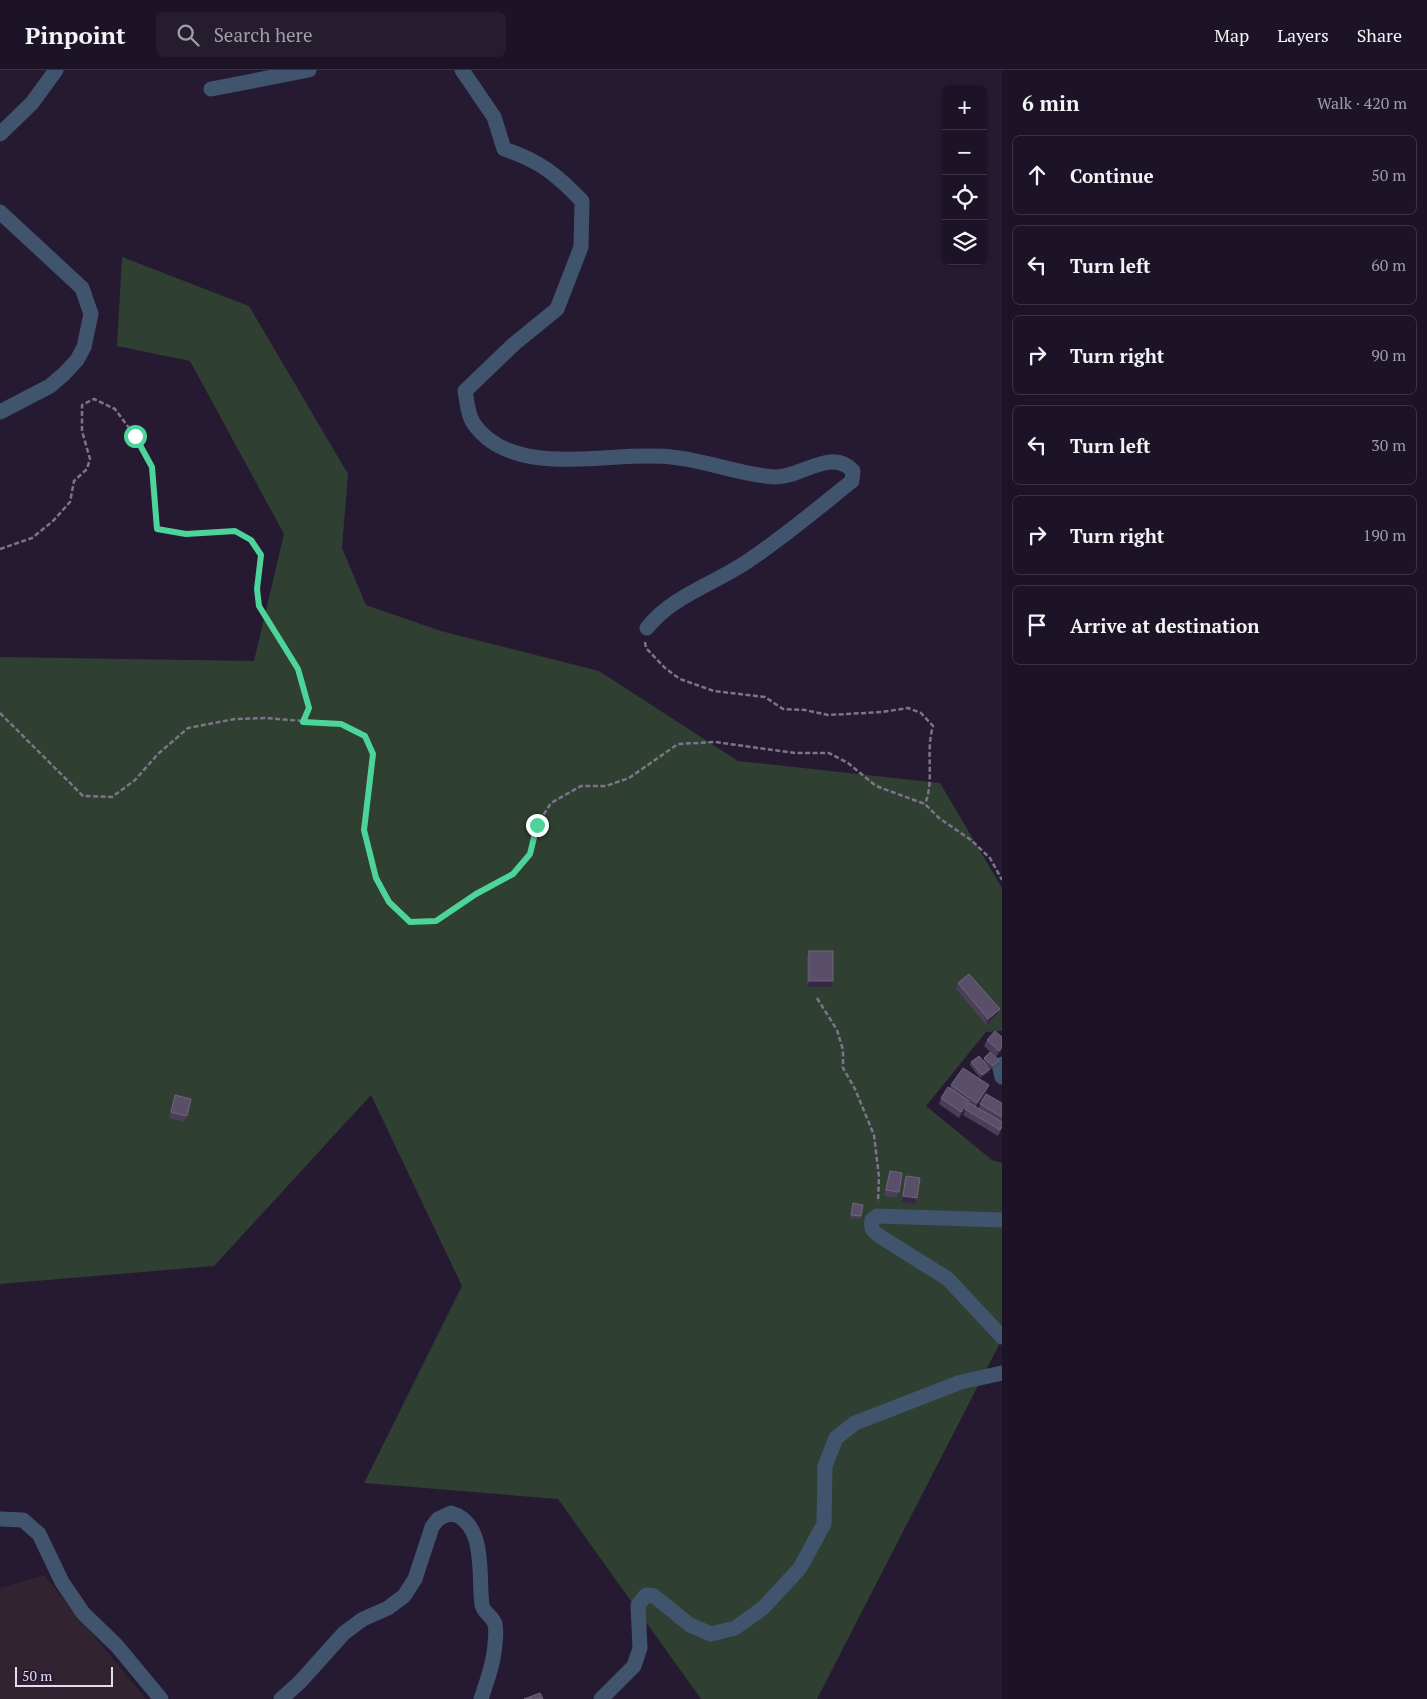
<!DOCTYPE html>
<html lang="en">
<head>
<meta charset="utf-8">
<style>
  :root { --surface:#1c1426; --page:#251d2e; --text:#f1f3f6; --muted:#a09ea7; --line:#3a3343 }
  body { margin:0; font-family:"PT Serif",serif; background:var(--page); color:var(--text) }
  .controls { position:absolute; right:15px; top:15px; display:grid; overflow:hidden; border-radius:8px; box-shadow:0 1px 4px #0004 }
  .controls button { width:45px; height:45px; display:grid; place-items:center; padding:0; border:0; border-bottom:1px solid var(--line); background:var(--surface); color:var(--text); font:25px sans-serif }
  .scale { position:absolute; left:15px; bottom:12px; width:98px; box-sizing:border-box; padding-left:5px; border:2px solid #e3dced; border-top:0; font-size:14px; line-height:18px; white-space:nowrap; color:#e3dced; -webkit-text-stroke:4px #261a33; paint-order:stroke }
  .stop { position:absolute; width:15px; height:15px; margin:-11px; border:4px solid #4cd49b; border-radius:50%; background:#fff }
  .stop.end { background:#4cd49b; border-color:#fff; box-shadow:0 1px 5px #0008 }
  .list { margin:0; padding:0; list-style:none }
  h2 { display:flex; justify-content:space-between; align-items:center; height:65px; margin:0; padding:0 20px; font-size:21px }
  h2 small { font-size:16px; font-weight:400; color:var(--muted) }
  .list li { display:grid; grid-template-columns:32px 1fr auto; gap:15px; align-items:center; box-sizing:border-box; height:80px; margin:0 10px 10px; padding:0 10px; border:1px solid var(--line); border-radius:8px }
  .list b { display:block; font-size:19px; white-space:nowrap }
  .list em { font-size:16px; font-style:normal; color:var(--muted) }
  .icon { flex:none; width:28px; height:28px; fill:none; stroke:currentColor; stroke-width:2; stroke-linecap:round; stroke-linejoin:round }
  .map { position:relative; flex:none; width:1002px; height:1629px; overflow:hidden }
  header { display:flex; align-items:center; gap:30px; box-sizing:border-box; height:70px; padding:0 25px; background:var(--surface); border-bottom:1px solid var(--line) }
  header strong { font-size:24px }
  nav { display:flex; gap:28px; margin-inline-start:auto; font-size:18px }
  .search { width:350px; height:45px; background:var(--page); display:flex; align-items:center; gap:12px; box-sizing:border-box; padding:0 18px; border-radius:8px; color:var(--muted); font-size:19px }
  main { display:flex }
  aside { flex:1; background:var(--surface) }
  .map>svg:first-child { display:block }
</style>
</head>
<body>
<header>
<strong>Pinpoint</strong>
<div class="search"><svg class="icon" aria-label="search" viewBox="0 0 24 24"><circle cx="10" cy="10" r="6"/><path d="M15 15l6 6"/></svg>Search here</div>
<nav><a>Map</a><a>Layers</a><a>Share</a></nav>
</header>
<main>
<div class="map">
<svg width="1002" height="1629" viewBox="0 0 1002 1629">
  <rect width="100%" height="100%" fill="#261a33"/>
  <!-- medical -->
  <path fill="#31232f" d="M44,1505L146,1629H0V1518Z"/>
  <!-- green -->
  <path fill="#2f3f31" d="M122,187L249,236L348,404L342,478L366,535L441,561L599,601L738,691L940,713L1002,818V961L986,962L926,1036L992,1090L1002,1093V1269L817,1629H701L558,1429L364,1413L462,1216L371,1025L214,1196L0,1214V587L254,591L284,464L190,291L117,276Z"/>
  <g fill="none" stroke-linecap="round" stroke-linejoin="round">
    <!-- path -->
    <g stroke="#7d7489" stroke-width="2.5" stroke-dasharray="5 2.5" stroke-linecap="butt">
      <path d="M0,479L32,468L53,451L70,432L74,411L87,399L90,389L82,361V335L94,329L115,339L135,366L152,397L157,459L186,464L235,461L251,469L261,485L257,519L259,537L298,599L309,639L303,652"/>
      <path d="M645,572L646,578L665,598L680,609L714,621L765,627L783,639L805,640L828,645L882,642L908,638L921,643L933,656C925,683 935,709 925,734"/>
      <path d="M0,643L83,726L112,727L135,710L158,684L188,658L235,649L265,648L341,654L365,666L373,684L364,760L376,808L389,832L410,852L436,851L476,824L513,805L530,784L537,755L551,733L581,716H606L629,708L678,674L715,672L795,683H829L848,693L876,716L925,734L939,748L971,770L990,788L1002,810"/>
      <path d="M817,928L837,960L843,980V998L855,1019L874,1065L879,1107L878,1132"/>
    </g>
    <!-- minor -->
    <g stroke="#41546d" stroke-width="15">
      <path d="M462,0L494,47L504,79C540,91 556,104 582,131L581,177L557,239L514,274L465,321C467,331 468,346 474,354C514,411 612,380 671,387C706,390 740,405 775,407C800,408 832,377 853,401L852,411C817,439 783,468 745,493C713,514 671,527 647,558"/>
      <path d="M211,19L309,0"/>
      <path d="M0,64L32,33L56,0"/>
      <path d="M0,142L82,218L91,244L84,277L77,290L64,304L50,316L0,342"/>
      <path d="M1002,994L1000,998L1002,1007"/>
      <path d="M1002,1150L877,1146L872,1150C870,1159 874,1162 881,1167L948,1209L1002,1267"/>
      <path d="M0,1449L23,1450L39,1464L62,1512L83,1543L117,1576L161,1629"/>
      <path d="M281,1629L300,1612L344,1563L363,1549L388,1538L404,1526L415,1509L432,1457L438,1449L451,1443C487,1453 478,1506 482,1535C483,1542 492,1546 495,1554C496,1558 496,1568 495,1573C494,1592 487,1611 481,1629"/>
      <path d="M601,1629L634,1596L640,1578L638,1535L646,1525L654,1526L690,1555L711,1564L735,1558L763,1538L800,1498L824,1454L825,1396L836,1368L855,1353L961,1312L1002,1303"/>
    </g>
  </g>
  <!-- wall -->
  <g fill="#4a3e58">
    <path d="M809,881L833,911L831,917H807V887Z"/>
    <path d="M958,913L1000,939L997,945L986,955L956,919Z"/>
    <path d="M1002,967V980L996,987L984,976L987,970Z"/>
    <path d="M984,988L998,993L992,999L983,991Z"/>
    <path d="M971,992L989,1002L980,1008L970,995Z"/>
    <path d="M951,1015L987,1021L976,1037L979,1038L980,1034L1002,1033V1058L998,1066L963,1045L967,1037L959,1048L939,1034L941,1028L950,1018Z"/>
    <path d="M175,1025L187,1046L184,1052L169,1048Z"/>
    <path d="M890,1101L899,1122L896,1128L884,1126L888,1106Z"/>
    <path d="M906,1106L915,1134L901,1132L904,1112Z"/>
    <path d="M853,1133L861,1146L860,1149L850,1148Z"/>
  </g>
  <!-- shaded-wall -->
  <g fill="#342843">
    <path d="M809,911H833L831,917H807Z"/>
    <path d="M1000,939L997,945L986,955L988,949Z"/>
    <path d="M1002,977V980L996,987L999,981Z"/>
    <path d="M990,999L989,1002L980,1008L982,1005Z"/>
    <path d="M989,1015L987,1021L975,1039L977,1033Z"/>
    <path d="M969,1031L967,1037L959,1048L961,1042Z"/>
    <path d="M903,1126L917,1128L915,1134L901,1132Z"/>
  </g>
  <!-- building -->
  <g fill="#5a4f68" stroke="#70657d">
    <rect x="809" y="881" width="24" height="30"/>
    <path d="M969,904L1000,939L988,949L958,913Z"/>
    <path d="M995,961L1002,967V977L999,981L987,970Z"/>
    <path d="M990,982L999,990L993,996L984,988Z"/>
    <path d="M979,986L990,999L982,1005L971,992Z"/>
    <path d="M963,998L989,1015L977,1033L951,1015Z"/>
    <path d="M948,1017L969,1031L961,1042L941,1028Z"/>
    <path d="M986,1024L1002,1033V1047L980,1034Z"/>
    <path d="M175,1025L191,1029L187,1046L171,1042Z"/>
    <path d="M969,1033L1002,1052V1056L1000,1060L965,1039Z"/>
    <path d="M890,1101L902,1103L899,1122L886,1120Z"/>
    <path d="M906,1106L920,1108L917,1128L903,1126Z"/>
    <path d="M853,1133L863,1135L861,1146L851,1145Z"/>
    <path d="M540,1623L543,1629H524Z"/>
  </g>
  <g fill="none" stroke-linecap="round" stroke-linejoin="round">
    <!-- route -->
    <path stroke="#4cd49b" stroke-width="6" d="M135,366L152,397L157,459L186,464L235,461L251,470L261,485L257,519L259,536L298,599L309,638L303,652L341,654L365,666L373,684L364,760L376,808L389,832L410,852L436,851L476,824L513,804L530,784L537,755"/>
  </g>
</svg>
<div class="controls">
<button>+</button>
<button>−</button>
<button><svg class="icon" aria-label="locate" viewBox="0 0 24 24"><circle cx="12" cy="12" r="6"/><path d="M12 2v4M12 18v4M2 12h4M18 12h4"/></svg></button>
<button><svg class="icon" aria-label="layers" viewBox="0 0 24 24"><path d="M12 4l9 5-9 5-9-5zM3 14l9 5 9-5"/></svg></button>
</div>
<div class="scale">50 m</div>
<div class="stop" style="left:135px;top:366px"></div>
<div class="stop end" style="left:537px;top:755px"></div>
</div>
<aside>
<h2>6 min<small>Walk · 420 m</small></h2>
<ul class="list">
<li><svg class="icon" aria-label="ahead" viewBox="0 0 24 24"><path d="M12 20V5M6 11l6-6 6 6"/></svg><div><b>Continue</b></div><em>50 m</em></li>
<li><svg class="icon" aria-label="left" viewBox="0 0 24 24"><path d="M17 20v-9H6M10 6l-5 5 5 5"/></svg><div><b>Turn left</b></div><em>60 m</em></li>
<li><svg class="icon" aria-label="right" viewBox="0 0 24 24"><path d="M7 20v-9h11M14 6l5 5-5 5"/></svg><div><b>Turn right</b></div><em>90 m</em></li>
<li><svg class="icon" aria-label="left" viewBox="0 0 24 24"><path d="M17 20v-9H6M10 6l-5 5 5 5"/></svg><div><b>Turn left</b></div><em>30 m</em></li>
<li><svg class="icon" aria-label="right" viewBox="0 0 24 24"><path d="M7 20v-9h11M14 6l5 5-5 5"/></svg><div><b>Turn right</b></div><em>190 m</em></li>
<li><svg class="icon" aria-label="arrive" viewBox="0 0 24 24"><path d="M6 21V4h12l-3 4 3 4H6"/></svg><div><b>Arrive at destination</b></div></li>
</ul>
</aside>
</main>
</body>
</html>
